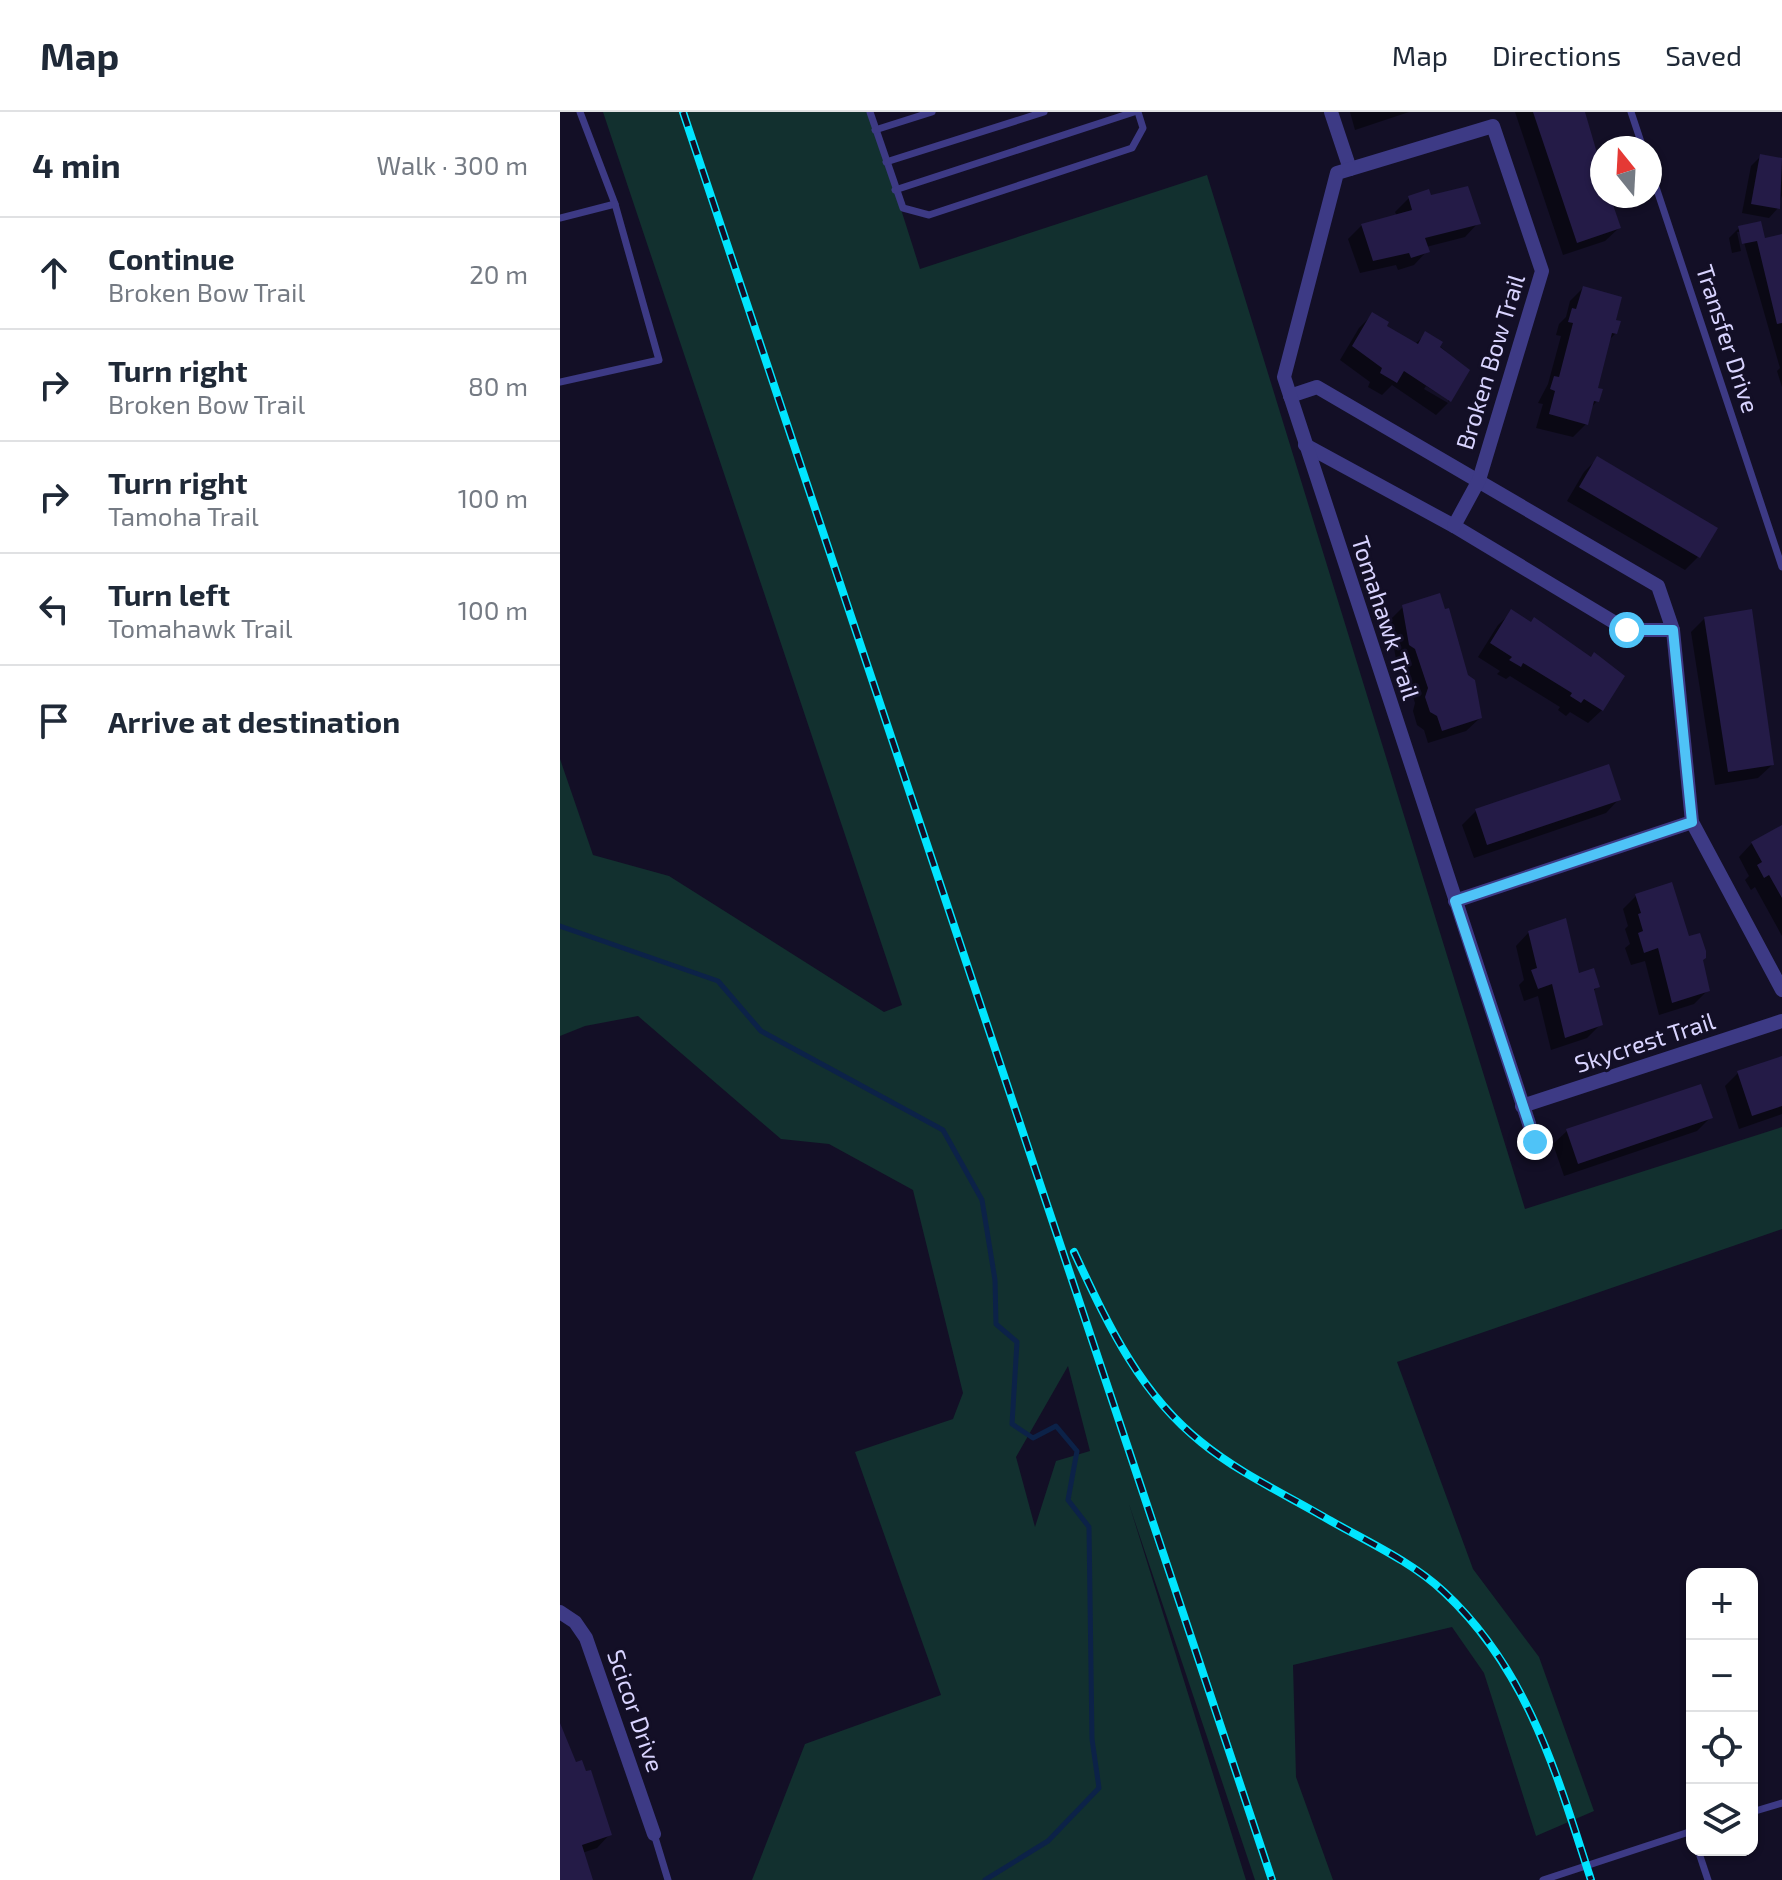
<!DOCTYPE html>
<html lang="en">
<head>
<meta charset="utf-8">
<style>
  :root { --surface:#fff; --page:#f2f2f3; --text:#1f2937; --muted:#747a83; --line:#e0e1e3 }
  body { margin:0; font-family:"Exo 2",sans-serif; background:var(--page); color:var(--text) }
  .controls { position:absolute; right:24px; bottom:24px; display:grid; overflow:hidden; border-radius:16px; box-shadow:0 2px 6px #0004 }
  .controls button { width:72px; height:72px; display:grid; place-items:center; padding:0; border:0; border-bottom:2px solid var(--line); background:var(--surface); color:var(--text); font:40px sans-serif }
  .compass { position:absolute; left:1030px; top:24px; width:72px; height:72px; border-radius:50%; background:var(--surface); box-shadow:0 2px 6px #0004; rotate:342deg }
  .stop { position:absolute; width:24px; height:24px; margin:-18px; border:6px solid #4fc3f7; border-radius:50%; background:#fff }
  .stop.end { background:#4fc3f7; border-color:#fff; box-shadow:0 2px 8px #0008 }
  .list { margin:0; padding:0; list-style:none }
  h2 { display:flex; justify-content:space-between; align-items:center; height:104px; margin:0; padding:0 32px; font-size:34px }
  h2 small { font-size:26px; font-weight:400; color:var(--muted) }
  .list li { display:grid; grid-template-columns:52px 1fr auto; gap:24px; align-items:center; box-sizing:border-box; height:112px; padding:0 32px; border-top:2px solid var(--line) }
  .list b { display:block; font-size:30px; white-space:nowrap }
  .list p { margin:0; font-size:26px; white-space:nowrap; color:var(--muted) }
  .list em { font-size:26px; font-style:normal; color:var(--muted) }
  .icon { flex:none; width:44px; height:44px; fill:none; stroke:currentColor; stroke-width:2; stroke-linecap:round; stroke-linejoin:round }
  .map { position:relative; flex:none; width:1222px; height:1768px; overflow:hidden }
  header { display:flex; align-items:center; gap:48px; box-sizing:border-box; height:112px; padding:0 40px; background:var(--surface); border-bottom:2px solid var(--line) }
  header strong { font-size:38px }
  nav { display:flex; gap:44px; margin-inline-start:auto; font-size:28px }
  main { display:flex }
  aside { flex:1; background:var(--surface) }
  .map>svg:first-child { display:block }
</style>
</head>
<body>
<header>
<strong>Map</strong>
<nav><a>Map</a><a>Directions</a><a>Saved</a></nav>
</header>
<main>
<aside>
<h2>4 min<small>Walk · 300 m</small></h2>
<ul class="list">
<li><svg class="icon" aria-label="ahead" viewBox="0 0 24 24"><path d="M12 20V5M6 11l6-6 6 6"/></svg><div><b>Continue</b><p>Broken Bow Trail</p></div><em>20 m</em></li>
<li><svg class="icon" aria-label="right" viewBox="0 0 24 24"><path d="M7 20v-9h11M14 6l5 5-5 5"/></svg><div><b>Turn right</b><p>Broken Bow Trail</p></div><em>80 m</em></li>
<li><svg class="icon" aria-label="right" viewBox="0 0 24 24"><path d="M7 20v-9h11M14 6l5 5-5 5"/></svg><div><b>Turn right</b><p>Tamoha Trail</p></div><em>100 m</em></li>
<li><svg class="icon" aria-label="left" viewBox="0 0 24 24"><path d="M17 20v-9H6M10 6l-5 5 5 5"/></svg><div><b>Turn left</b><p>Tomahawk Trail</p></div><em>100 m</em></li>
<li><svg class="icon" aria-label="arrive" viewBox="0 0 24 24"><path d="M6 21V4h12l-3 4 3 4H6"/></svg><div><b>Arrive at destination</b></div></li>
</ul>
</aside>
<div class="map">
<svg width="1222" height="1768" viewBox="0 0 1222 1768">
  <rect width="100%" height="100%" fill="#130f26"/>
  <!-- green -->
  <path fill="#12302f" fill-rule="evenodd" d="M43,0H310L360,157L647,63L965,1097L1222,1015V1117L837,1250L913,1457L979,1545L1034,1699L976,1724L924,1561L892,1515L733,1553L736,1665L773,1768H695L569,1392L686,1768H192L245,1632L381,1583L295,1340L393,1307L403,1281L353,1078L269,1032L221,1027L78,904L25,914L0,924V647L33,743L109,764L324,900L342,893ZM508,1254L530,1339L496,1349L475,1415L456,1345Z"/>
  <!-- shadow -->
  <g fill="#0007">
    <path d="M790,0H849L795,18Z"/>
    <path d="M955,0H1020L1042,65V84H1048L1059,116L1045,129L1003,143Z"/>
    <path d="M1201,44L1222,48V83L1218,96L1209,106L1182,101L1191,54Z"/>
    <path d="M870,85L918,111L905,125L866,135L867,139L854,153L838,158L836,153L800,161L788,127L802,113L837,104L835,100L849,86Z"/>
    <path d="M1179,116L1222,135V275L1217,259L1220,256L1181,120H1177L1181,139L1172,141L1169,126Z"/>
    <path d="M1023,176L1056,221L1048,229L1035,277L1037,289L1030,297L1026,312L1013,325L976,316L983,292L978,291L988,272L1001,224L996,223L999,212L1006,205L1010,189Z"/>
    <path d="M812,203L824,215L855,232L866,222L907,258L888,290V287L866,274L864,277L888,291L876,303L832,273L822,283L808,275L810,270L780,248L799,216Z"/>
    <path d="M1037,347L1138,445L1125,458L1007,389L1024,360Z"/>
    <path d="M843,495L920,606L906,619L868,631L864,618L857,613L853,599L855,591L842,550L836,547L829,509Z"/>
    <path d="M952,500L1042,598L1028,611L1010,600L1006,604L998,598L1000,595L950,564L946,567L937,562L940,559L918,545L938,513Z"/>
    <path d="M1145,506L1212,653L1198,666L1155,673L1131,520Z"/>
    <path d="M1059,687L1046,701L914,746L902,713L916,699Z"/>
    <path d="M1222,715V824L1195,775L1191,778L1185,768L1189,764L1179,745L1192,731Z"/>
    <path d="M1076,784L1128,827L1148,878L1134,892L1099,903L1085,849L1071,853L1065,836L1070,832L1065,817L1068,814L1063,797Z"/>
    <path d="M969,820L1018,863L1038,874L1033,880L1040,913L1027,926L991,938L978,884L964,889L959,873L964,868L956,834Z"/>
    <path d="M1222,946V1002L1179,1017L1165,974L1178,961Z"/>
    <path d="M1151,1005L1137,1019L1004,1064L993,1032L1007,1019Z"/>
    <path d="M0,1618L50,1722L37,1736L22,1741L31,1768H0Z"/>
  </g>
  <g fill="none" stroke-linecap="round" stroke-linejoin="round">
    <!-- stream -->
    <path stroke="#0c2248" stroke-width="5" d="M0,814L158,869L201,919L383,1018L422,1088L435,1168L436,1212L457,1230L452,1312L473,1326L496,1314L517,1339L508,1388L529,1415L532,1627L539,1676L488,1729L425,1768"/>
  </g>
  <!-- building -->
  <g fill="#241b47">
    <path d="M973,0H1025L1042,58V84H1050L1061,116L1017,131Z"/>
    <path d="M1200,42L1222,46L1220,97L1191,92Z"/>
    <path d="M908,74L921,112L865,126L870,140L851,146L849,141L813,149L801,112L852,98L848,84L869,77L871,83Z"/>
    <path d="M1201,109L1205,126L1222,122V211L1217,212L1197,129L1182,132L1178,114Z"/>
    <path d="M1023,174L1062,185L1056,208L1061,209L1057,222L1052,221L1038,276L1043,277L1039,290L1034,289L1028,313L989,302L995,279L990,277L994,264L999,265L1013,211L1008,210L1012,196L1016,197Z"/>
    <path d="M812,200L829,210L827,214L858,232L865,219L883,230L880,235L910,258L891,290L844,259L837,271L820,261L822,256L792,234Z"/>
    <path d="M1037,344L1158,416L1140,446L1019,375Z"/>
    <path d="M880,481L885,497L889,496L908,563L915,568L922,606L882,619L877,604L870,600L865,585L868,576L855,537L849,533L842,493Z"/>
    <path d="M951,497L971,510L974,505L1031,545L1034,540L1065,564L1043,599L1024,587L1021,591L1010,584L1012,581L963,551L961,555L949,548L952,545L930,531Z"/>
    <path d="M1192,497L1214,653L1168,660L1144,505Z"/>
    <path d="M1049,652L1061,688L927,733L915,697Z"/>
    <path d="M1222,713V786L1209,763L1204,766L1197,753L1202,750L1191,730Z"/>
    <path d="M1112,770L1129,824L1140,821L1146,839V846L1143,848L1150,879L1112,891L1098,836L1084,841L1078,821L1083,819L1078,802L1081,801L1075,782Z"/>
    <path d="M1006,806L1019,861L1034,856L1040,875L1034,877L1043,913L1005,926L992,872L978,877L971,858L977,856L968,819Z"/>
    <path d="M1222,944V994L1192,1004L1177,959Z"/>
    <path d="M1141,972L1153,1006L1018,1052L1006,1017Z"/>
    <path d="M0,1611L16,1650L22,1648L26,1659L31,1658L52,1723L22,1733L33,1768H0Z"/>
  </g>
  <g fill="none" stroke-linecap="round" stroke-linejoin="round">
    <!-- lane -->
    <g stroke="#3d3a85" stroke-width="7">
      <path d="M310,0L343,96L369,103L572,36L583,16L578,0"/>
      <path d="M1071,0L1083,36"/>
      <path d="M315,18L372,0"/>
      <path d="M326,50L484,0"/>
      <path d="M1090,57L1222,455"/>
      <path d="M335,78L574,0"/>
      <path d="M0,106L55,92L20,0"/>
      <path d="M0,270L99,248L55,92"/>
      <path d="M1192,1700L1222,1691"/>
      <path d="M94,1722L108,1768"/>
      <path d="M1138,1738L1148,1768"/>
      <path d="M983,1768L1132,1719"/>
    </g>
    <!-- street -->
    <g stroke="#3d3a85" stroke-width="14">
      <path d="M771,0L790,57"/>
      <path d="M730,284L757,275L1098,474L1113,518L1132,710L1222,878"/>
      <path d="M745,333L894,414L1067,518H1113"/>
      <path d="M894,414L919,368L982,159L933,14L777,61L724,265L975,1030"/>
      <path d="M895,789L1132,710"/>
      <path d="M962,994L1222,909"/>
      <path d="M0,1500L15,1510L26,1526L94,1722"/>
    </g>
    <!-- rail casing -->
    <g stroke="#00e5ff" stroke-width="8">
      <g id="rail">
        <path d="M123,0L712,1768"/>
        <path d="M514,1140C547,1210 578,1280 641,1330C680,1362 727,1383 771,1409C808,1430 852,1450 884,1480C968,1558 997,1663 1031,1768"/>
      </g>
    </g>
    <!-- rail -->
    <use href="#rail" stroke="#130f26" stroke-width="5" stroke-dasharray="15" stroke-linecap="butt"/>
  </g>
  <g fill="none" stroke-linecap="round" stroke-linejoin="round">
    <!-- route -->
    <path stroke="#4fc3f7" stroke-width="10" d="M975,1030L895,789L1132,710L1113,518H1067"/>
  </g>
  <g text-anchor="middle" stroke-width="6" stroke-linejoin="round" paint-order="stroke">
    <!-- street labels -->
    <g font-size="24" fill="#d9d4ff" stroke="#130f26">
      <text transform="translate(1167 227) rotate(72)" y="8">Transfer Drive</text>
      <text transform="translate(931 250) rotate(-73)" y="8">Broken Bow Trail</text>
      <text transform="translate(825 506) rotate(72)" y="8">Tomahawk Trail</text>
      <text transform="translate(1085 931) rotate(-18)" y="8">Skycrest Trail</text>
      <text transform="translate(75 1599) rotate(71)" y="8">Scicor Drive</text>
    </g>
  </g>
</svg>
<div class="controls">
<button>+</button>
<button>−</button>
<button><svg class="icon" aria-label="locate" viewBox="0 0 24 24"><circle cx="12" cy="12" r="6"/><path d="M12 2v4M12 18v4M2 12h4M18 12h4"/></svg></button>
<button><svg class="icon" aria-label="layers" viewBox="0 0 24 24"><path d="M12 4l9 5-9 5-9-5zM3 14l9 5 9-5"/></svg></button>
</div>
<svg class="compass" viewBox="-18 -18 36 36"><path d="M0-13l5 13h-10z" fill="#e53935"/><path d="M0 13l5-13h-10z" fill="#747a83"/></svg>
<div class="stop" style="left:1067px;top:518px"></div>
<div class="stop end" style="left:975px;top:1030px"></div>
</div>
</main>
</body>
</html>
